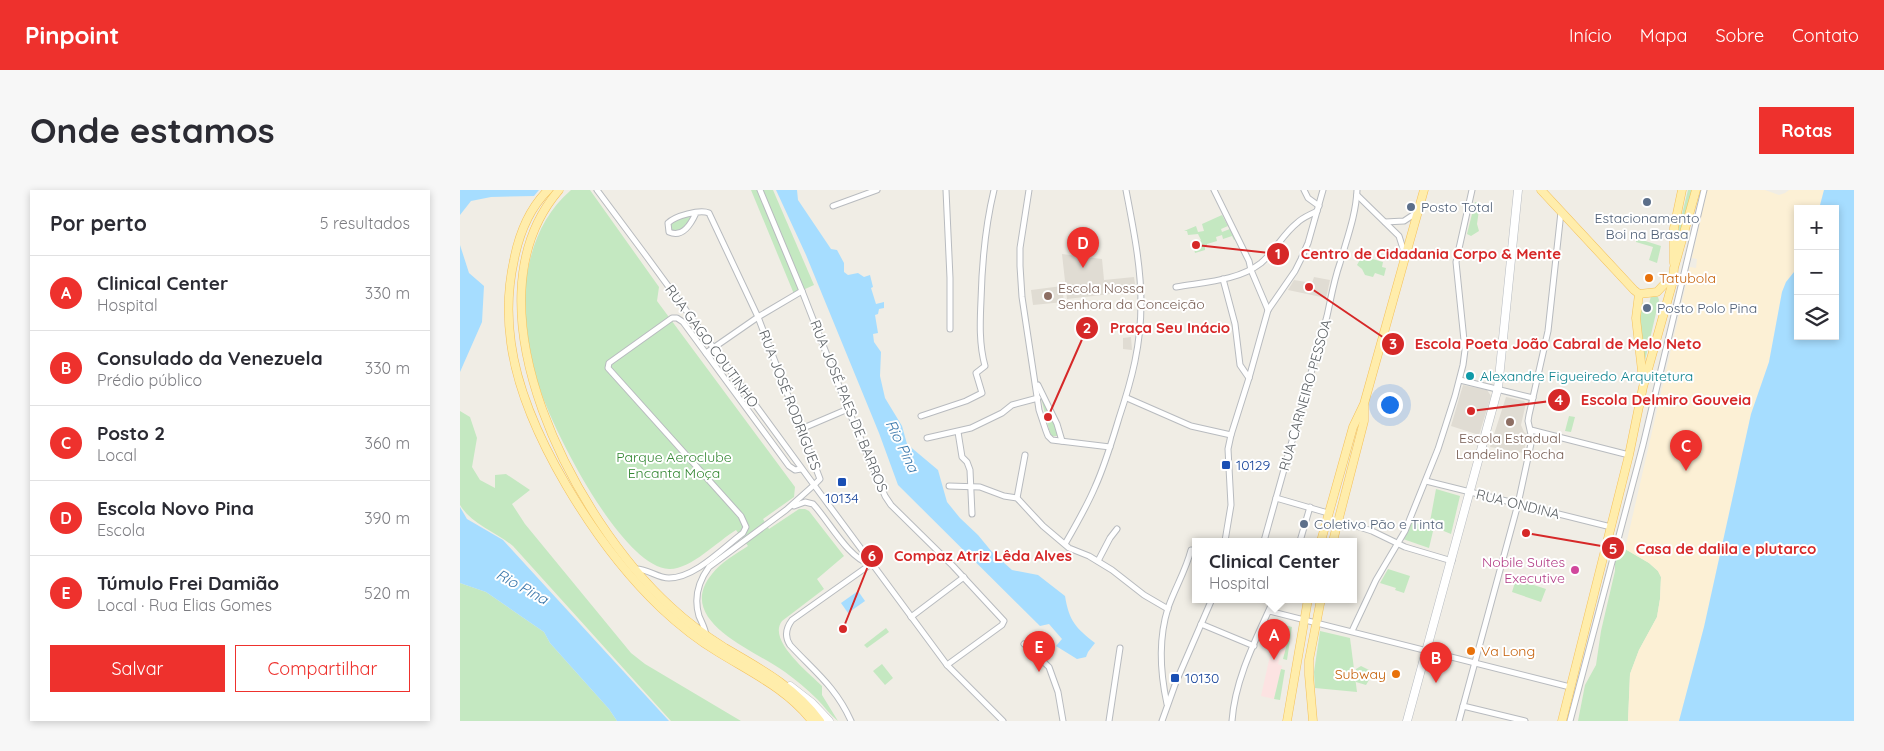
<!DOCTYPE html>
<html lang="pt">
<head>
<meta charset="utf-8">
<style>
  :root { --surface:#fff; --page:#f7f7f7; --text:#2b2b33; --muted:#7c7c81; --line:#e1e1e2; --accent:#ee312d }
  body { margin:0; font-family:Quicksand,sans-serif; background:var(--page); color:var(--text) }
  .controls { position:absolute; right:15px; top:15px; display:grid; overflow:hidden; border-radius:0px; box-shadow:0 2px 8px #0003 }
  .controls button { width:45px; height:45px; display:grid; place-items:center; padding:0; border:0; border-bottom:1px solid var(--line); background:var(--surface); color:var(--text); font:25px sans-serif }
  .you { position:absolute; left:929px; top:214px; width:18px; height:18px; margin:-12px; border:4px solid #fff; border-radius:50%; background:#1a73e8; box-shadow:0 0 0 8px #1a73e833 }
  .badge { display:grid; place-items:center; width:32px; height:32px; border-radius:50%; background:var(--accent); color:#fff; font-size:16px; font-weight:700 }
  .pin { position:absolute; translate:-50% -41px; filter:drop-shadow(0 1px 2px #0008) }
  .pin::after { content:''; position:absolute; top:26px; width:18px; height:15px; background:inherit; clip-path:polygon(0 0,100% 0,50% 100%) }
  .popup { position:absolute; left:732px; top:348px; width:165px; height:65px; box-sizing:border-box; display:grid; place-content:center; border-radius:0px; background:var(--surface); filter:drop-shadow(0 1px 4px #0005); font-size:16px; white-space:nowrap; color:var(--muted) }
  .popup b { font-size:19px; color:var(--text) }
  .popup::after { content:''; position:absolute; left:50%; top:100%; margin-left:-10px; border:10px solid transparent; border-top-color:var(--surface) }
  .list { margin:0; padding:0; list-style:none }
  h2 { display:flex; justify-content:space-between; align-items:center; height:65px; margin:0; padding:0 20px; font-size:21px }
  h2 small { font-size:16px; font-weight:400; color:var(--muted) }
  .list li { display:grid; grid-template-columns:32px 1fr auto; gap:15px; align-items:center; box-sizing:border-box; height:75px; padding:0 20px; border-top:1px solid var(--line) }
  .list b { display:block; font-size:19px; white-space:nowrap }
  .list p { margin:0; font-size:16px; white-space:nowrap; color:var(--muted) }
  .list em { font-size:16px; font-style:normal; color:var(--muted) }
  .actions { display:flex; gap:10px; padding:15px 20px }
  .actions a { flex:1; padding:11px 0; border:1px solid var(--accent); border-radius:0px; text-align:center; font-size:18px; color:var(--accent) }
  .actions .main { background:var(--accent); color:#fff }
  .icon { flex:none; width:28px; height:28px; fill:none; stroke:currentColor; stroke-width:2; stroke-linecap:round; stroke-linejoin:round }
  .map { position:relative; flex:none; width:1394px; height:531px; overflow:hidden; border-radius:0px }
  header { display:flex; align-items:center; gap:30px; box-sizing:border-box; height:70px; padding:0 25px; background:var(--accent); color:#fff }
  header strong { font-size:24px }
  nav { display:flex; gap:28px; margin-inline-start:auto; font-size:18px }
  .intro { display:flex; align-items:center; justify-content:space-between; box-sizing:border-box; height:120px; padding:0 30px }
  h1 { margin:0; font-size:35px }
  .button { padding:12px 22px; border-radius:0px; background:var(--accent); color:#fff; font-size:18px; font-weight:700 }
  main { display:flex; gap:30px; padding:0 30px }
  aside { flex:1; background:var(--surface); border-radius:0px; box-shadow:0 2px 8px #0003 }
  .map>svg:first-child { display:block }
</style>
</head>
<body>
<header>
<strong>Pinpoint</strong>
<nav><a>Início</a><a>Mapa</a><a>Sobre</a><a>Contato</a></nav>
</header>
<div class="intro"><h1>Onde estamos</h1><a class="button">Rotas</a></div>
<main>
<aside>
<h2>Por perto<small>5 resultados</small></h2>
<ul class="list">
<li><span class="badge">A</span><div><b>Clinical Center</b><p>Hospital</p></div><em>330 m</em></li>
<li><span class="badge">B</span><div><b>Consulado da Venezuela</b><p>Prédio público</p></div><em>330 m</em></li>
<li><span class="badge">C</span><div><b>Posto 2</b><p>Local</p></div><em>360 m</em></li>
<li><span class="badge">D</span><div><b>Escola Novo Pina</b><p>Escola</p></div><em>390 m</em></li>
<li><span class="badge">E</span><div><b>Túmulo Frei Damião</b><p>Local · Rua Elias Gomes</p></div><em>520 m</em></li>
</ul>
<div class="actions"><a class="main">Salvar</a><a>Compartilhar</a></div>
</aside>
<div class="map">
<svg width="1394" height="531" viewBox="0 0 1394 531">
  <rect width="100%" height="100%" fill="#f0ede5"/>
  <!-- education -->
  <g fill="#e0dcd3">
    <path d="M602,64L642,69L644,90L674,87L676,101L607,109Z"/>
    <path d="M854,87L870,90L866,108L828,100L834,90L852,93Z"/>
    <path d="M602,96L604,112L573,115L571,100Z"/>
    <path d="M671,147L672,160L663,159V148Z"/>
    <path d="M1003,195L1027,200L1031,206L1019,245L991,236Z"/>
    <path d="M1046,207L1064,211L1066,213L1061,235L1064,242L1067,244L1064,263L1030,257Z"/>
  </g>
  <!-- medical -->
  <path fill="#fce3e2" d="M816,439L830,442L825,465L821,464L818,474L822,476L814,509L801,506Z"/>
  <!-- green -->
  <g fill="#c4e8c1">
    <path d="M111,0H130L199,97L197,111L335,297L334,307L303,329L309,339L339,319H345L349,321L384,366L357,389L364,399L322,431C307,450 349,483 362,496V505L378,531C370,525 364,516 357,509C347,499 336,490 325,482C297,461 213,431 252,384C261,372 276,364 288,356L276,340C258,351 230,380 209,379C161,377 90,235 78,193C69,162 64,129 65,96C65,89 68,81 69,74C76,44 88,20 111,0Z"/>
    <path d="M291,0H313L354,95L334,104Z"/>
    <path d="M1228,0H1232L1231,6L1217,55L1219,36Z"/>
    <path d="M1015,12L1020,13L1017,34L1019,41L1011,46L1007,44Z"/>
    <path d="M234,25L219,42L210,41L209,35L214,30Z"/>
    <path d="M762,25L768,36L761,39L762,42L770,39L776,49L774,50L772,46L763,49L762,45L756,47L757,51L747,54V56L745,57V60L735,63L734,59L740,58L739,52L741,50L738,44L728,45L727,41H724L736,36L738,42L744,41L742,34Z"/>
    <path d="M1176,48L1201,56L1197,73L1189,70L1193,57L1176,52Z"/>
    <path d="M902,66L923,72L922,77L926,78L924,86L915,83L913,87L905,85L902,79L897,75Z"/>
    <path d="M1191,106L1198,107L1199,110L1183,179L1179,112L1189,114Z"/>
    <path d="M581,208L593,229L598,244L597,246H592L590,243Z"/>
    <path d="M0,221L10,227L17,248L12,277L20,290L35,298V285L46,284L70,300L52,314L65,334L171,463L185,474L281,531H211L53,356C36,342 11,334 0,315Z"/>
    <path d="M1109,226L1115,227L1111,242L1105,241Z"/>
    <path d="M976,299L1000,306L991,344L974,337L969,358L943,349L952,332L969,337Z"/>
    <path d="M1165,359L1189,373L1198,381L1201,387L1200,409L1197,427L1179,460L1170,484L1168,531H1118L1125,495L1136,475L1141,441L1155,381V365L1159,360Z"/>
    <path d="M928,379L950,386L944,403L935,400L936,398L920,393Z"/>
    <path d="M1056,389L1086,399L1081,412L1052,402Z"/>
    <path d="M0,393L26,402L84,442L90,453L149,519L157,531H0Z"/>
    <path d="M820,434L832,437L827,470L823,469L830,442L818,439Z"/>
    <path d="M426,438L429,442L407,458L404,455Z"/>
    <path d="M860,441L890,448L897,502L855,498L854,482Z"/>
    <path d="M422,474L433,488L425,495L413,481Z"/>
    <path d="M901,476L909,480V490L906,495L896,492V479Z"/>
    <path d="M821,479L825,480L820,510L814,509Z"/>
  </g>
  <!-- sand -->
  <path fill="#fcf0d5" d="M1247,0H1305L1319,5L1325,3L1329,0H1364L1359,19H1338V77L1326,92L1322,102L1309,172L1291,224L1244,437L1219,531H1168L1170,484L1179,460L1197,427L1200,409L1201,387L1198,381L1189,373L1165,359L1230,77L1236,78L1237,69L1232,68Z"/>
  <!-- water -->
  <g fill="#a6ddff">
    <path d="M0,0H79L74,6L31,7L11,11L0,25Z"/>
    <path d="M316,0H337L338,10L371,59L377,60L384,73V82L388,85L398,83L404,87L410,85L413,97L411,98L416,114L424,112V118L419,119L418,124L415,125L418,143L413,144L414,152L421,162L420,186L425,208L442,236L447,254L478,280L487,312L500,328L518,345L532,362L552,380L578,385L605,406C609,431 616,438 635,453L628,462L626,467L617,469L596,456L602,449L589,434L580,436L438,295L419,243L346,65Z"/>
    <path d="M1364,0H1394V531H1219L1244,437L1291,224L1309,172L1322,102L1326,92L1338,77V146H1375V19H1359Z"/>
    <path d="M0,55L9,83L24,96L22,132L0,182Z"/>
    <path d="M0,317L7,329L43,350L209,531H157L149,519L90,453L84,442L26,402L0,393Z"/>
    <path d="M398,401L405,411L388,423L381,413Z"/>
  </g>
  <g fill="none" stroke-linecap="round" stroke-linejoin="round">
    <!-- street casing -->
    <g stroke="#b8bbbf" stroke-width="7">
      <g id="street">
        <path d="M137,0L184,63L354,295L326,320L249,377C238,392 234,409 239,426C242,433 245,438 246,445"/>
        <path d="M300,0L342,101L388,219L425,306L431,315L493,376L544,431L542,435L487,475"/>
        <path d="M486,0L490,88V139"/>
        <path d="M569,0L560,58V76L562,107L579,220L586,241L588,246L592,250L650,257"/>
        <path d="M754,0L789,71L791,80L808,120"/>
        <path d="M844,0L848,8L859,16"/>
        <path d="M897,5L939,46L945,65"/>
        <path d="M373,16L417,0"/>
        <path d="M236,23C231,34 223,48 209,42L208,33C215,26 240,19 249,23L298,127L360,289L354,295L487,475L543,531"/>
        <path d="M925,32L944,31L956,23"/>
        <path d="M763,89L775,134L780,175L789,188"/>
        <path d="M716,97C744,92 778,91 801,73C815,61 823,44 837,33C843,27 850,25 857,21"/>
        <path d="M246,163L298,127L342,101"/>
        <path d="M1000,190L1073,208"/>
        <path d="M578,195L597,234L602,251"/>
        <path d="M667,208L731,236L771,245"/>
        <path d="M461,226L506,211L522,203L516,183L525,176C519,154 520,132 521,110C522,72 525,37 534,0"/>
        <path d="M341,239L388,219"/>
        <path d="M1071,240L1169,265"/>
        <path d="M498,242L502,267L507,272L510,280L512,324"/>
        <path d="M467,248L511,238L542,223L552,215L578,208"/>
        <path d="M966,291L1151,337"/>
        <path d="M489,296L520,297L544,306L557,308L583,336L609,358L629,366L652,380L684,405L708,419"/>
        <path d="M557,308L565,265"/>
        <path d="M816,308L868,323"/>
        <path d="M334,316L345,312L353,314C369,331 388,368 410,374"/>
        <path d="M877,330L912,341L945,357L992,371"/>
        <path d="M765,351L771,315L768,259L771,245L789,188L808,120L835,81L841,69L848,53L863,0"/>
        <path d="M804,351L867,126C871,108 874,90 880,73C887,48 896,25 897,0"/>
        <path d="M840,351L850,317"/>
        <path d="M605,354C616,335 627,316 635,297C645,275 652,251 659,228C672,189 681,155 681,113C681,75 673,37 666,0"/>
        <path d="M638,371L650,348L657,339"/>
        <path d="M175,379C187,378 197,388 209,388C235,388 263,358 283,343L286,337L281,326L148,178L149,173L212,128H217L223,132L329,276L335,280L341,279"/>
        <path d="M809,421L1110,497"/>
        <path d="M451,427L504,387"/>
        <path d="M741,434L794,456"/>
        <path d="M892,441L916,390L945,341L978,259L995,206L1003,175L1005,160L996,72L1012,0"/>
        <path d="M564,454L589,477L598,502L603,531"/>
        <path d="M707,514C700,482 698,450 708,418C715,398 726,380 731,360"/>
        <path d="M1003,516L1065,531"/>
        <path d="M391,531C376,497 354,481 330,455C324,446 326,438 332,430L411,374"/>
        <path d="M649,531L660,458"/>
        <path d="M702,531L716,492L752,409"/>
        <path d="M772,531C775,488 797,447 814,409"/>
        <path d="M999,531L1058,314L1072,249L1068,231L1069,225L1088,141L1101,22"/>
        <path d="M1110,531L1183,255L1244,0"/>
      </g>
    </g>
    <!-- secondary casing -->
    <g stroke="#b7bbc0" stroke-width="9">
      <g id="secondary">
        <path d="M330,496L352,513L369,531"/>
        <path d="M947,531L1038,198L1058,0"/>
      </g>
    </g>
    <!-- primary casing -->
    <g stroke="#f5c159" stroke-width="9">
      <g id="primary">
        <path d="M88,0C69,19 59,44 54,70C48,97 47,125 51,153C63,241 137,357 201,418C218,434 238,450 258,462C292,483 327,499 352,531"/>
        <path d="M99,0C0,115 116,331 211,417C227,432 246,446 265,458C301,479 335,497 360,531"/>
        <path d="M1081,0L1174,100L1179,104L1197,102L1212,86"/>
        <path d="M1214,73V38L1222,0"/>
        <path d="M1179,104L1176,128L1183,190"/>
        <path d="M861,351L893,237L904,214L964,0"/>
        <path d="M873,351L904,231V216"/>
        <path d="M827,531L848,409"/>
        <path d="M853,531L849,485V470L861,409"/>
        <path d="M1102,531L1169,265L1183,197L1213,91L1214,78L1236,0"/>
      </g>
    </g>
    <!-- street -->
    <use href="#street" stroke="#fff" stroke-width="5"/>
    <!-- secondary -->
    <use href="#secondary" stroke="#fff" stroke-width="8"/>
    <!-- primary -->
    <use href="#primary" stroke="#ffedab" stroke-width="8"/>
  </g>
  <!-- markers -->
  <g fill="#5c6f8a" stroke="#fff" stroke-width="2">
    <circle cx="1187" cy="12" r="5"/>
    <circle cx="951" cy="17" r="5"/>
    <circle cx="1187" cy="118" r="5"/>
    <circle cx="844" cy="334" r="5"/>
  </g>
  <g fill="#e8710a" stroke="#fff" stroke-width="2">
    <circle cx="1189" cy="88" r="5"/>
    <circle cx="1011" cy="461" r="5"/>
    <circle cx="936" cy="484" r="5"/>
  </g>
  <g fill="#8d6e63" stroke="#fff" stroke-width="2">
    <circle cx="588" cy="106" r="5"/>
    <circle cx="1050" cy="232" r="5"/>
  </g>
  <circle fill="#0f9aa8" stroke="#fff" stroke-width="2" cx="1010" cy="186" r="5"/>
  <g fill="#1a4fb4" stroke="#fff" stroke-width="2">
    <rect x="761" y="270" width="10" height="10" rx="2.5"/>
    <rect x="377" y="287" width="10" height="10" rx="2.5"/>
    <rect x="710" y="483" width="10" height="10" rx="2.5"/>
  </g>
  <circle fill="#d1479c" stroke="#fff" stroke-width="2" cx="1115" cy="380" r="5"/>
  <g text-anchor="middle" stroke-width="4" stroke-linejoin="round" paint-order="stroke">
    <!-- service labels -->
    <g font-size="14" fill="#4e5e75" stroke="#fff" text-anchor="start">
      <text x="961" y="22">Posto Total</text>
      <text x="1187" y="33" text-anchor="middle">Estacionamento<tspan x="1187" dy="16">Boi na Brasa</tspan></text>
      <text x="1197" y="123">Posto Polo Pina</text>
      <text x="854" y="339">Coletivo Pão e Tinta</text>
    </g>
    <!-- food labels -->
    <g font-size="14" fill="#c56008" stroke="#fff" text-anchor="start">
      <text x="1199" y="93">Tatubola</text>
      <text x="1021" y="466">Va Long</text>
      <text x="926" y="489" text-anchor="end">Subway</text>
    </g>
    <!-- education labels -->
    <g font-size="14" fill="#785e54" stroke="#fff" text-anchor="start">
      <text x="598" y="103">Escola Nossa<tspan x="598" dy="16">Senhora da Conceição</tspan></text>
      <text x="1050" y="253" text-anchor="middle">Escola Estadual<tspan x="1050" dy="16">Landelino Rocha</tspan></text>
    </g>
    <!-- street labels -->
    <g font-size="14" fill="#5d6266" stroke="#fff">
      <text transform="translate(252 156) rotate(54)" y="5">RUA GAGO COUTINHO</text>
      <text transform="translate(845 205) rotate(-74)" y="5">RUA CARNEIRO PESSOA</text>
      <text transform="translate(330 210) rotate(69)" y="5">RUA JOSÉ RODRIGUES</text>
      <text transform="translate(389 216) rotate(68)" y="5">RUA JOSÉ PAES DE BARROS</text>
      <text transform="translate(1058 314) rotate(14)" y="5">RUA ONDINA</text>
    </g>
    <!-- culture labels -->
    <g font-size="14" fill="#0d838f" stroke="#fff" text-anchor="start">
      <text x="1020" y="191">Alexandre Figueiredo Arquitetura</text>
    </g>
    <!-- park labels -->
    <g font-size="14" fill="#348733" stroke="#fff">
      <text x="214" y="272">Parque Aeroclube<tspan x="214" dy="16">Encanta Moça</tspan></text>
    </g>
    <!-- transit labels -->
    <g font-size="14" fill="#164399" stroke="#fff" text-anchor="start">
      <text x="776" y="280">10129</text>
      <text x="382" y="313" text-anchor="middle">10134</text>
      <text x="725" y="493">10130</text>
    </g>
    <!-- hotel labels -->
    <g font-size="14" fill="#b23c85" stroke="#fff" text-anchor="end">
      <text x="1105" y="377">Nobile Suítes<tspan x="1105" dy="16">Executive</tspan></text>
    </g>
    <!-- water labels -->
    <g font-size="15" font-style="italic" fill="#3c79ac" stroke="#fff">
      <text transform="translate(442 256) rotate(64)" y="5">Rio Pina</text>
      <text transform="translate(62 397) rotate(29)" y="5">Rio Pina</text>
    </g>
  </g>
  <!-- callouts -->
  <path fill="none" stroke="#d62828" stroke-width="2" d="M736 55L818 64M588 227L627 138M849 97L933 154M1011 221L1099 210M1066 343L1153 358M383 439L412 366"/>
  <g fill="#d62828" stroke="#fff" stroke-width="2">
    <circle cx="736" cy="55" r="5"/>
    <circle cx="588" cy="227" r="5"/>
    <circle cx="849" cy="97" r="5"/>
    <circle cx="1011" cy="221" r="5"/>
    <circle cx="1066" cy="343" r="5"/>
    <circle cx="383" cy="439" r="5"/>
    <circle cx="818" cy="64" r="12"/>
    <circle cx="627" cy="138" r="12"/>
    <circle cx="933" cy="154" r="12"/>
    <circle cx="1099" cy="210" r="12"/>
    <circle cx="1153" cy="358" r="12"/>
    <circle cx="412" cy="366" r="12"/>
  </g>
  <g font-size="15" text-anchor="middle" font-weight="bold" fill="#fff">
    <text x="818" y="69">1</text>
    <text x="627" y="143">2</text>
    <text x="933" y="159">3</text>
    <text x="1099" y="215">4</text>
    <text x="1153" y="364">5</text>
    <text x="412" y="371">6</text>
  </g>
  <g font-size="15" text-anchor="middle" font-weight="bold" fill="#d62828" stroke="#fff" stroke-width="4" stroke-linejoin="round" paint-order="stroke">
    <text x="971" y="69">Centro de Cidadania Corpo &amp; Mente</text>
    <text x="710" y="143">Praça Seu Inácio</text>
    <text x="1098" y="159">Escola Poeta João Cabral de Melo Neto</text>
    <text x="1206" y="215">Escola Delmiro Gouveia</text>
    <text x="1266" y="364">Casa de dalila e plutarco</text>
    <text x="523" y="371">Compaz Atriz Lêda Alves</text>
  </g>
</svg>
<div class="controls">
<button>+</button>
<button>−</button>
<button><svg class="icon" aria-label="layers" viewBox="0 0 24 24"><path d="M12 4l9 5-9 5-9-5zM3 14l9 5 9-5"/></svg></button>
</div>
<div class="you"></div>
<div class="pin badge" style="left:814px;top:470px">A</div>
<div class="popup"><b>Clinical Center</b>Hospital</div>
<div class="pin badge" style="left:976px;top:493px">B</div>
<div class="pin badge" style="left:1226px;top:281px">C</div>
<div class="pin badge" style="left:623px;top:78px">D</div>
<div class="pin badge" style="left:579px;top:482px">E</div>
</div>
</main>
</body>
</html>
